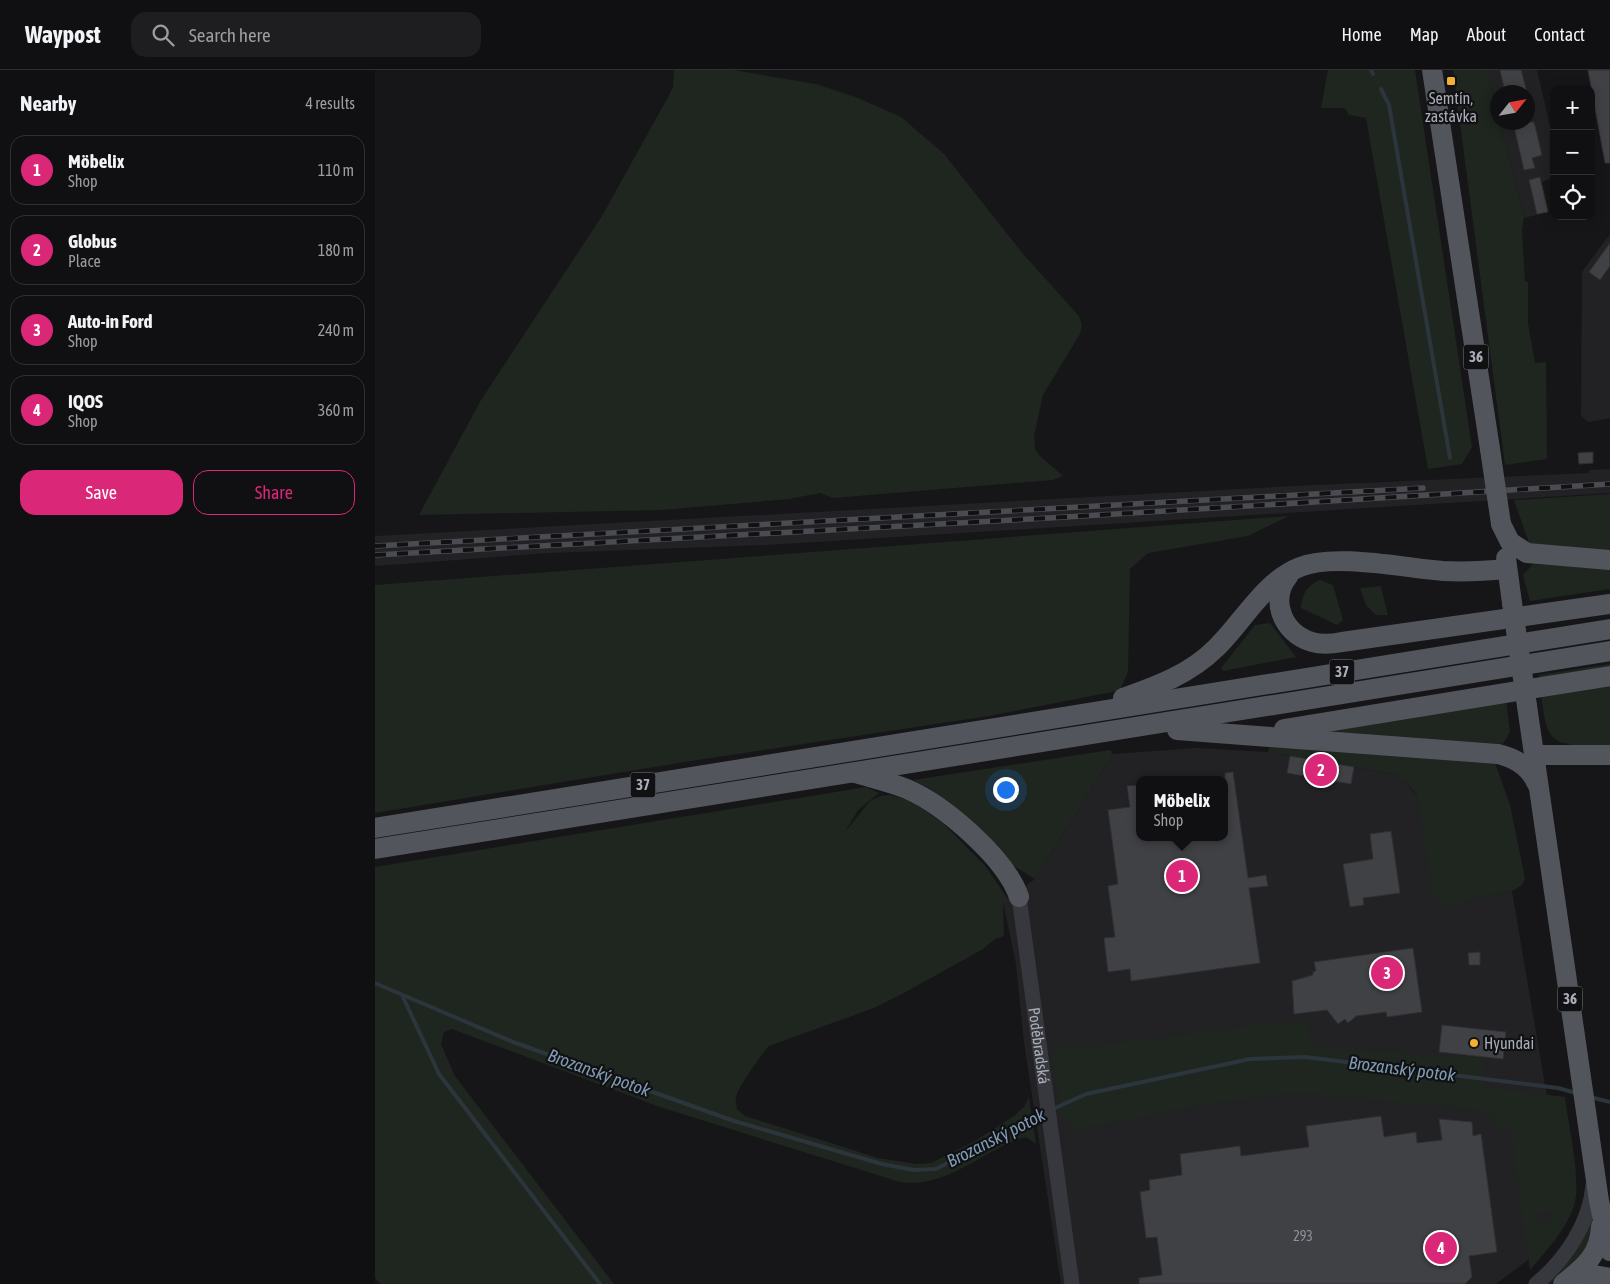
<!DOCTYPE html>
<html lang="en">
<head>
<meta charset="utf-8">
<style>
  :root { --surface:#101012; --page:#1e1e20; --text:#f1f3f6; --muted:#9c9d9f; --line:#303032; --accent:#db2777 }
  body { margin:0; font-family:"Asap Condensed",sans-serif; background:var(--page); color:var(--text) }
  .controls { position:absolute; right:15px; top:15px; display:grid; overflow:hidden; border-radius:10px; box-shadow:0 2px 12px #0003 }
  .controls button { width:45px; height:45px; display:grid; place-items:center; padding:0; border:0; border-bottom:1px solid var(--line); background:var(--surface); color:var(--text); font:25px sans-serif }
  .compass { position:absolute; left:1115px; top:15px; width:45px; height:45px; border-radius:50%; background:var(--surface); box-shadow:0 2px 12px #0003; rotate:59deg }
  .you { position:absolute; left:630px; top:719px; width:18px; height:18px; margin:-12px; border:4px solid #fff; border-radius:50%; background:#1a73e8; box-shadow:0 0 0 8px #1a73e833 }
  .badge { display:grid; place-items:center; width:32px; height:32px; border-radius:50%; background:var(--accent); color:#fff; font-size:16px; font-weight:700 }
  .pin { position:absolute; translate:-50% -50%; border:2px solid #fff; box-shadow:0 1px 5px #0006 }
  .popup { position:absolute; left:761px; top:706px; width:92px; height:65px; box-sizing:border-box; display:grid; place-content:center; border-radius:10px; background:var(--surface); filter:drop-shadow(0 1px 4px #0005); font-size:16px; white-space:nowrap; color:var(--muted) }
  .popup b { font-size:19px; color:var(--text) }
  .popup::after { content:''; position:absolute; left:50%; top:100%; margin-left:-10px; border:10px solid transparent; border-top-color:var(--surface) }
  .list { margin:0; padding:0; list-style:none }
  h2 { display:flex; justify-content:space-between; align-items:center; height:65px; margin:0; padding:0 20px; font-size:21px }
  h2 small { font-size:16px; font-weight:400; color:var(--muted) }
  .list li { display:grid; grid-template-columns:32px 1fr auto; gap:15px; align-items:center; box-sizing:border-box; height:70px; margin:0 10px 10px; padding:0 10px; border:1px solid var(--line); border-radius:15px }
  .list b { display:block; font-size:19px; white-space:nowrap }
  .list p { margin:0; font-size:16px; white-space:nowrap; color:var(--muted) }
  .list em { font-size:16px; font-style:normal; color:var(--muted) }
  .actions { display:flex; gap:10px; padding:15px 20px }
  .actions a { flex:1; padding:11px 0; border:1px solid var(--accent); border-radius:15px; text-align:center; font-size:18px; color:var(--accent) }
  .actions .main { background:var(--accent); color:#fff }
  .icon { flex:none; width:28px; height:28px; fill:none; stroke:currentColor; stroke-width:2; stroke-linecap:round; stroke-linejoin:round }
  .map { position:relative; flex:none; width:1235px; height:1214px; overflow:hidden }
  header { display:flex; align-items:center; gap:30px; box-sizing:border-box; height:70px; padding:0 25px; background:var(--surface); border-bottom:1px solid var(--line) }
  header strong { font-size:24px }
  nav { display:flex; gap:28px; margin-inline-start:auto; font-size:18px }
  .search { width:350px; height:45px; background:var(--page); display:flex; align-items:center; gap:12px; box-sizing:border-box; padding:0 18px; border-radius:15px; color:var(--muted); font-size:19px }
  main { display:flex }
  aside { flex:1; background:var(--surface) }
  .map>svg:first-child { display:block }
</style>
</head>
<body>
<header>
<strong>Waypost</strong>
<div class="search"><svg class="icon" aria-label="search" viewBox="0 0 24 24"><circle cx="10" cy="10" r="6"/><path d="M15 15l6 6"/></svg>Search here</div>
<nav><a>Home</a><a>Map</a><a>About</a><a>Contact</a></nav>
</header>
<main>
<aside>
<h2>Nearby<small>4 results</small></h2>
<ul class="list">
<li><span class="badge">1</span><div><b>Möbelix</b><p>Shop</p></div><em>110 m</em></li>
<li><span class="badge">2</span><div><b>Globus</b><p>Place</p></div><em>180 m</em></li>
<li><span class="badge">3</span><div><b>Auto-in Ford</b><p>Shop</p></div><em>240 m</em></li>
<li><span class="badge">4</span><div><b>IQOS</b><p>Shop</p></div><em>360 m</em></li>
</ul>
<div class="actions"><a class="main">Save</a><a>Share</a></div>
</aside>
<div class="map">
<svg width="1235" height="1214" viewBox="0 0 1235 1214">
  <rect width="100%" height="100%" fill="#161618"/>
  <!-- built -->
  <g fill="#222225" fill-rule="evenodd">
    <path d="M1112,0H1162L1177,65L1179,106L1166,113L1173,142L1149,148L1125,53L1152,52V22H1122V43Z"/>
    <path d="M1235,164V348L1213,352L1206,346L1207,202Z"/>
    <path d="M1235,399V423L392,475L174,483L0,496V466L918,416L1214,403V400Z"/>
    <path d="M821,678L893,682L1018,704L1030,710L1043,729L1066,836L1137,821L1191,1139L1165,1181L1121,1214H686L649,973L641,894L628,832L660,809L738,684ZM764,710H850V767H764Z"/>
  </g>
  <!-- green -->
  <g fill="#1e261f" fill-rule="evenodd">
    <path d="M299,0H358L441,14L483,28L526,47L569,84L649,185L704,246L707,255L705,264L668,325L659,366L660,379L665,386L688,406L678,410L458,428L445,423L414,429L286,440L44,445L106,330L227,146L293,27L298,17Z"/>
    <path d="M953,0H1040L1097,377L1087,394L1053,399L991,48L974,45L970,38H946Z"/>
    <path d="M1078,0H1112L1122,43V52L1125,53L1149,148L1147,159L1150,212H1153V253L1160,293L1171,292L1172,389L1130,395Z"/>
    <path d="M1235,424V482L1166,477L1154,473L1139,430Z"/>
    <path d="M914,446L873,466L773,483L755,499L753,602L745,620L737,622L614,646L316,691L0,743V515Z"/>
    <path d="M1158,494L1235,499V519L1155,531L1148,505Z"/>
    <path d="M945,510L958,515L968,550L962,555L926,538C927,523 932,516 945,510Z"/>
    <path d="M1006,516V517L1013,545H1001L991,535L985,518Z"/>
    <path d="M895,553L921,587L848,601L846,598L880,555Z"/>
    <path d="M1235,594V600L1165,611L1164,605Z"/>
    <path d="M1235,613V677H1199C1194,673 1190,674 1185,672C1168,664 1169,640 1166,625Z"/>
    <path d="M1131,630L1135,662L1128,674L928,662Z"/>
    <path d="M895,676L1119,690L1135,735L1150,808L1147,815L1137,821L1066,837L1057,822L1043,729C1036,716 1031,710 1018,704L893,682Z"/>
    <path d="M735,680L738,684L660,809L635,794L557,720L538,710Z"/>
    <path d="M491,717L504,723L483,740L470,762L495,731L506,726L515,725L536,731L568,753L611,797L633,829L628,833L629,866L620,869L608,879L527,924L499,938L394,976C387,983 362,1019 361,1027C360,1031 362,1036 362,1039L370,1046L503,1088L542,1094L556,1093L600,1071L639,1046L649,1037L654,1027L661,1074L651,1067C608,1079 574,1119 525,1112L285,1037L77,959L69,962L66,974L80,1006L239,1214H6L0,1208V797Z"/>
    <path d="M932,951L938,977L1109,989L1108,1017L1190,1027C1193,1054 1207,1111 1199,1136C1191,1160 1171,1181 1155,1200L1135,1057L1126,1058L1116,1044L1107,1040L931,1023L914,1024L830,1034L706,1059L696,1057L695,1053L686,1046L676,983L682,977L698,975L699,979L906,952ZM1176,1141L1177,1151L1170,1152V1156L1164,1157L1161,1144Z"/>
    <path d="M1218,1137L1219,1174L1175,1214H1169Z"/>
  </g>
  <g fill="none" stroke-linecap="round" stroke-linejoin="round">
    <!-- stream -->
    <g stroke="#2c353c" stroke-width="4">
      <path d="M996,0L998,4"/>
      <path d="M1006,19L1014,35L1075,388"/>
      <path d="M0,913L138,972L359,1051L507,1094L539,1100L561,1099L669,1043"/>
      <path d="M27,925L64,1004L225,1214"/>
      <path d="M1215,1027L1235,1032"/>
      <path d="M678,1039L711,1024L875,989L930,987L1183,1018L1201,1023"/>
    </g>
  </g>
  <!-- building -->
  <g fill="#404145" stroke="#303034">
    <path d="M1125,0H1146L1152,22H1130Z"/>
    <path d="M1213,0H1235V93H1230Z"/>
    <path d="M1138,52H1159L1167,85L1157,88L1160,98L1149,100Z"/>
    <path d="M1165,107L1173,142L1162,144L1154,110Z"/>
    <path d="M1235,173V196L1225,210L1214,202Z"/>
    <path d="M1218,382V393L1204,394L1203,383Z"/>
    <path d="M915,686L979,697L976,714L912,703Z"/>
    <path d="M858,702L873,808L891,805L893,816L874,818L885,893L756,911L755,899L733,902L729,868L740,867L733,816L743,814L733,740L755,737L752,716L764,715V767H850V703Z"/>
    <path d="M1016,761L1025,823L988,828L989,835L975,837L968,794L998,789L995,764Z"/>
    <path d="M1038,878L1047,942L1012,947L1011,942L981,946L973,953L970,949L963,954L952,940L919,944L917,911L938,905V902L941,901L939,892Z"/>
    <path d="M1105,882V895H1094L1093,883Z"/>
    <path d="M1067,955L1131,962L1128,989L1064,982Z"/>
    <path d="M1006,1046L1009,1067L1041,1062L1042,1073L1067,1070L1064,1049L1097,1052L1098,1066L1106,1064L1122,1182L1094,1186L1097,1207L1090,1214H764V1208L787,1205L782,1167L771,1168L765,1122L775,1120L774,1110L807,1105L805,1084L865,1076L866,1086L934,1077L931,1056Z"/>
  </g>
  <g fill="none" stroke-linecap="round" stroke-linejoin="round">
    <!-- minor -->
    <g stroke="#37383d" stroke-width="15">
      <path id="s1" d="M644,827L697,1214"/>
      <path d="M1161,1214C1190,1190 1215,1153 1218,1115"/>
    </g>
    <!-- major -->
    <g stroke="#53555c" stroke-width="20">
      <path d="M1057,0L1115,379"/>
      <path d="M1126,454L1135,472L1152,483L1235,490"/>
      <path d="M1131,488L1137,533"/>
      <path d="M914,505C894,529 907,563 937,572C947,575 957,574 967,572L1235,534"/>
      <path d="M748,628C782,616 815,604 841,578C868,552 889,511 925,497C959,483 1029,498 1068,501C1089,502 1111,501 1132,499"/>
      <path d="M1152,636L1224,1131L1235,1181"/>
      <path d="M909,659L1235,606"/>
      <path d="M802,660L1123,684C1140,688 1155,697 1162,714"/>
      <path d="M1159,685H1235"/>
      <path d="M480,703C497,708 515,712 532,719C569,735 631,788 644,827"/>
      <path d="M0,758L1235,559"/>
      <path d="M0,779L1235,581"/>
      <path d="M1196,1209L1213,1204L1235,1208"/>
      <path d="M1188,1214C1209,1197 1225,1185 1226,1156"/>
    </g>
    <!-- rail casing -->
    <g stroke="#4a4c52" stroke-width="5.5">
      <g id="rail">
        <path d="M0,476L1048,418"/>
        <path d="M0,485L691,447L1235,414"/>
      </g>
    </g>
    <!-- rail -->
    <use href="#rail" stroke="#111113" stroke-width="4" stroke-dasharray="11" stroke-linecap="butt"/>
    <!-- major-bridge -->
    <g stroke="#53555c" stroke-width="20">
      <path d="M1115,379L1126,454"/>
      <path d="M1137,533L1152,636"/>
    </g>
  </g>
  <!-- markers -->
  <g fill="#f2b134" stroke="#111113" stroke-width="2">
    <rect x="1071" y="6" width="10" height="10" rx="2.5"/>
    <circle cx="1099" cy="973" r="5"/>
  </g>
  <g text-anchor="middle" stroke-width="4.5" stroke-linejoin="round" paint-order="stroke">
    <!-- number labels -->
    <g font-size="14" fill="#8e929b">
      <text x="928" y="1171">293</text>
    </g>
    <!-- shield labels -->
    <g fill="#111113" stroke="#7b7e86" stroke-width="1">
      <rect x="1088.5" y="274.5" width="25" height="25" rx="4"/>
      <rect x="954.5" y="589.5" width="25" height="25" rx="4"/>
      <rect x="255.5" y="702.5" width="25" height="25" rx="4"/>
      <rect x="1182.5" y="916.5" width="25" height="25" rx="4"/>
    </g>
    <g font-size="15" font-weight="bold" fill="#a8adb8">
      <text x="1101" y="292">36</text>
      <text x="967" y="607">37</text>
      <text x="268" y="720">37</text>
      <text x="1195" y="934">36</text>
    </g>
    <!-- poi labels -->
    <g font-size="16" fill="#a8adb8" stroke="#111113">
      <text x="1076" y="34">Semtín,<tspan x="1076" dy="18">zastávka</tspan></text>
      <text x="1109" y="979" text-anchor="start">Hyundai</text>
    </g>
    <!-- street labels -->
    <g font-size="16" fill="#a8adb8" stroke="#111113">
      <text dy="6" stroke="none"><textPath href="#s1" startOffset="150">Poděbradská</textPath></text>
    </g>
    <!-- water labels -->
    <g font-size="18" font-style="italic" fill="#7f9bb3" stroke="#111113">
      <text transform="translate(1027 999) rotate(7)" y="6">Brozanský potok</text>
      <text transform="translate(224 1003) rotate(20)" y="6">Brozanský potok</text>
      <text transform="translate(621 1068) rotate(-27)" y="6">Brozanský potok</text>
    </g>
  </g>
</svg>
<div class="controls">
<button>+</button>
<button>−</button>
<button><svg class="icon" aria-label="locate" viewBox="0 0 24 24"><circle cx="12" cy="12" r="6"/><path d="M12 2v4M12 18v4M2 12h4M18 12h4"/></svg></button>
</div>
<svg class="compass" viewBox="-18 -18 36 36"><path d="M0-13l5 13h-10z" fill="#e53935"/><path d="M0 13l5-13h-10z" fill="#9c9d9f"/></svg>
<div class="you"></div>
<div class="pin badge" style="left:807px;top:806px">1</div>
<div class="popup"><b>Möbelix</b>Shop</div>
<div class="pin badge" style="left:946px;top:700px">2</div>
<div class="pin badge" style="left:1012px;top:903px">3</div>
<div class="pin badge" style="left:1066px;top:1178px">4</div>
</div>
</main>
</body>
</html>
